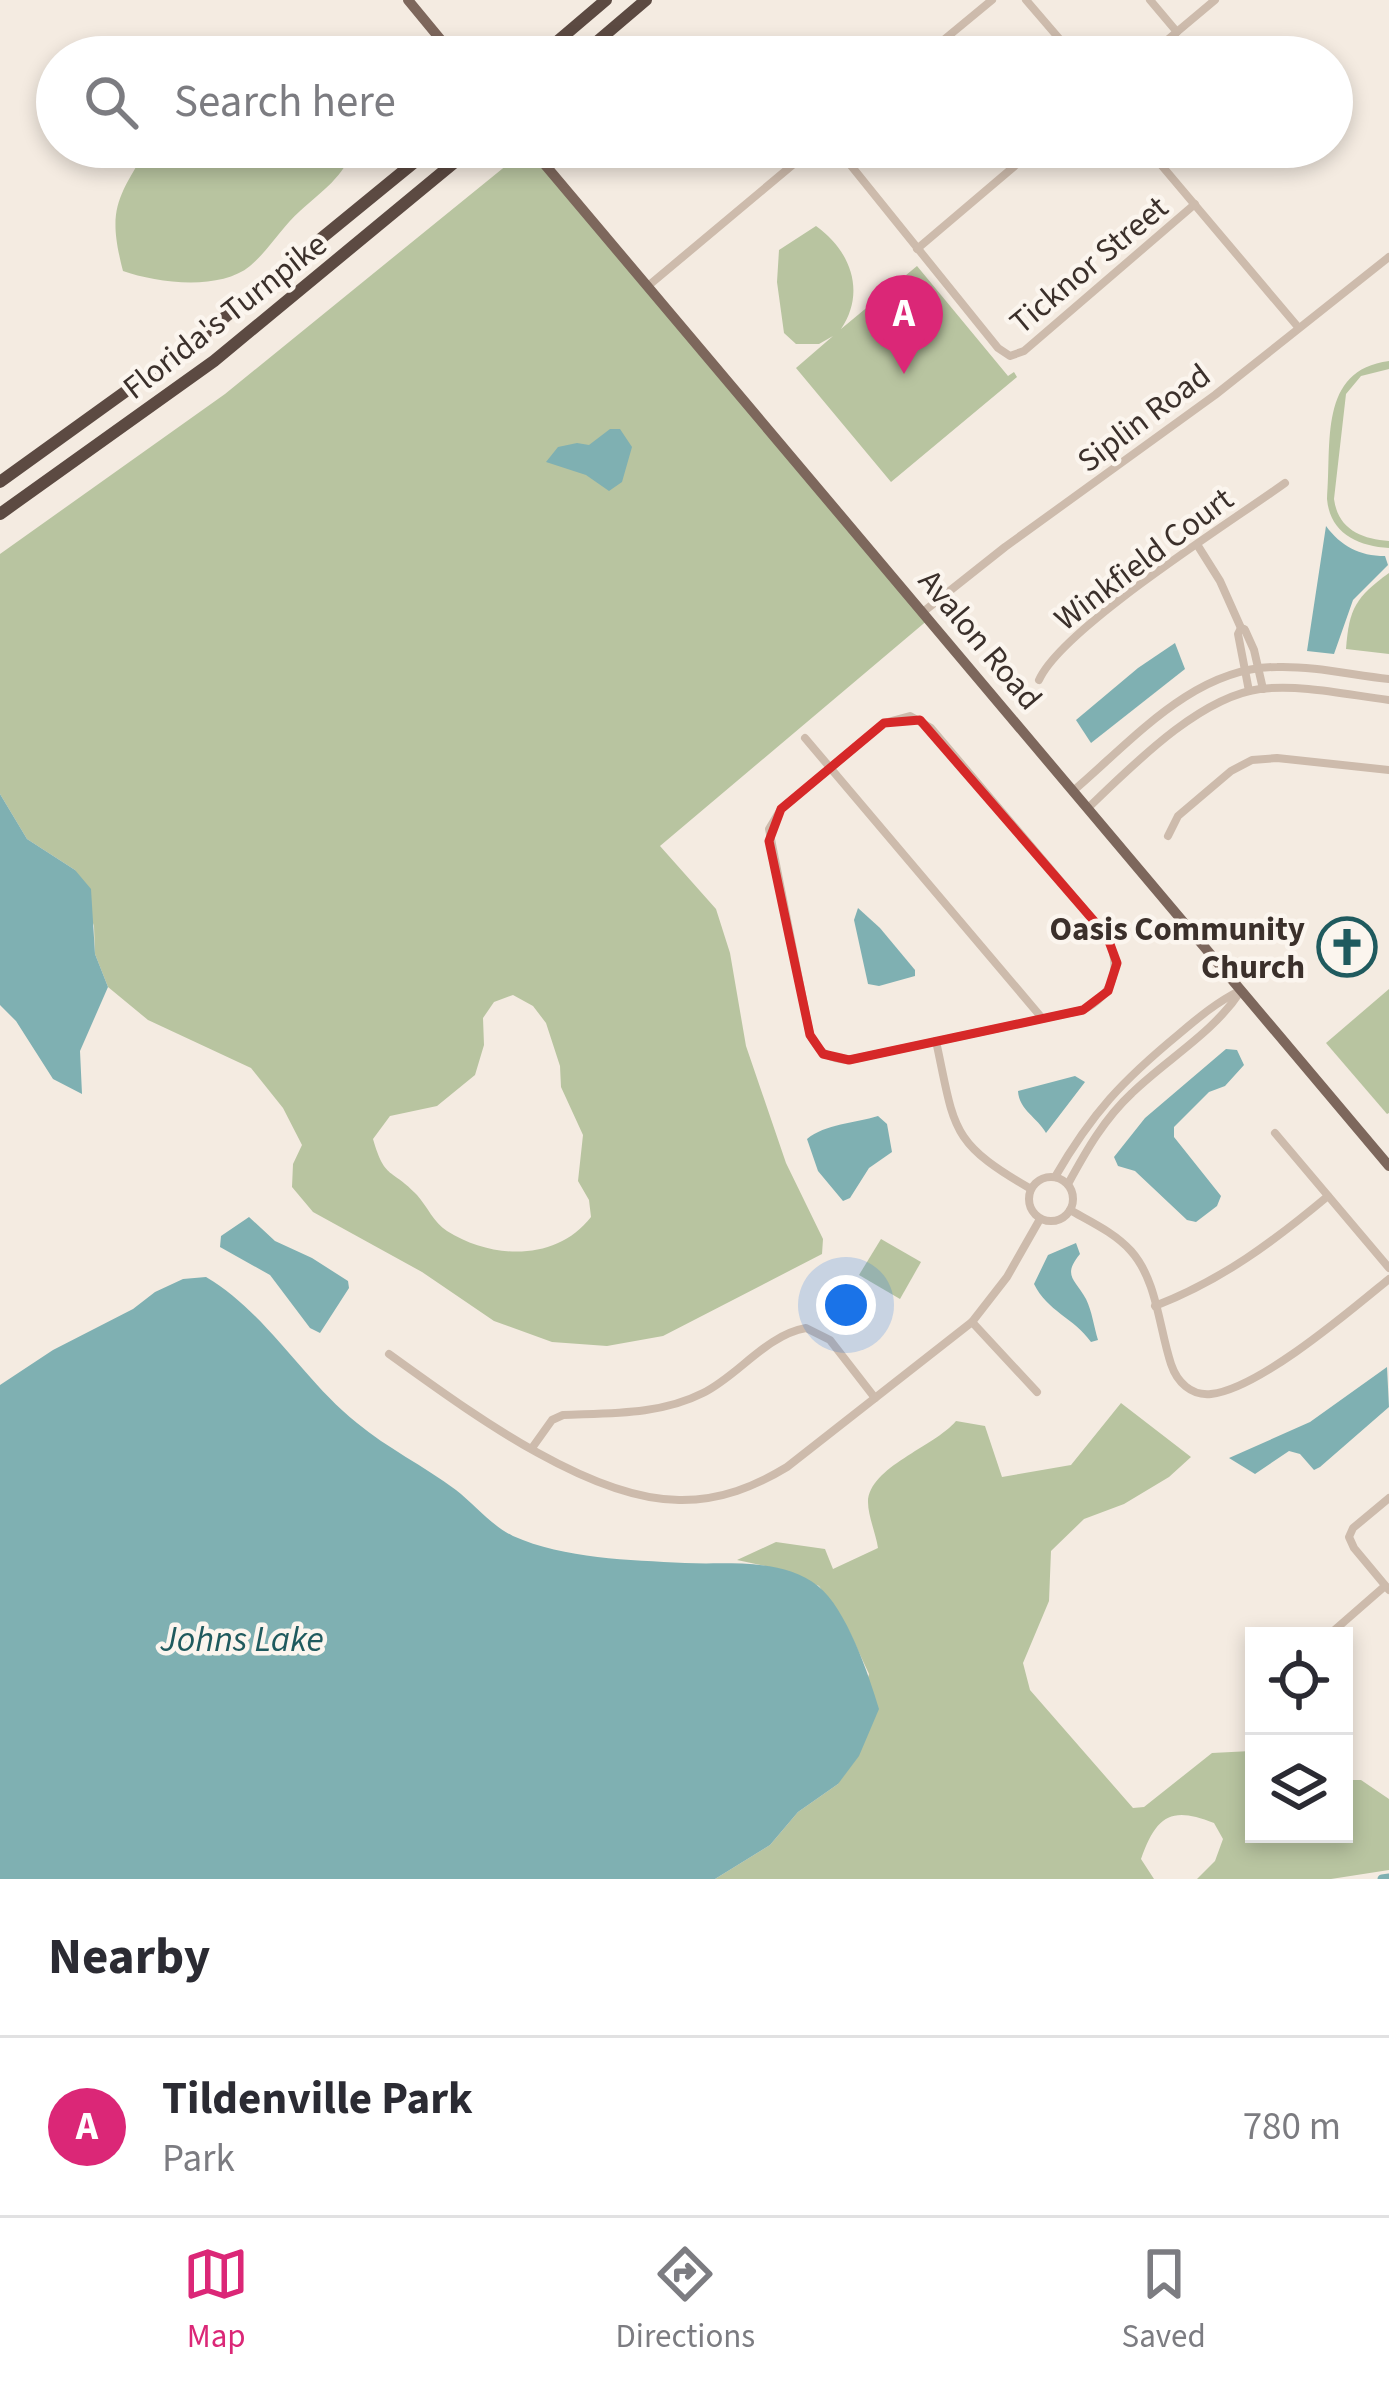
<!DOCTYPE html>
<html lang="en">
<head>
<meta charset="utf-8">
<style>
  :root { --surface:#fff; --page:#f2f2f3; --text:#2b2b33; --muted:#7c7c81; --line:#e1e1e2; --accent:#db2777 }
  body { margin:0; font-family:"Source Sans 3",sans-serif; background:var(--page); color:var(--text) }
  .controls { position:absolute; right:36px; bottom:36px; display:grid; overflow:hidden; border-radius:0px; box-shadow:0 6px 18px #0003 }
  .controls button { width:108px; height:108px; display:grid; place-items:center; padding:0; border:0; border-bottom:3px solid var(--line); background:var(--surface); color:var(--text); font:60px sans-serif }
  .you { position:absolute; left:846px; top:1305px; width:42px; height:42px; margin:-30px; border:9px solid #fff; border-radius:50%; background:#1a73e8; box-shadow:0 0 0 18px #1a73e833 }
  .badge { display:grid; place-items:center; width:78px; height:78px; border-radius:50%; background:var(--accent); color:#fff; font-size:39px; font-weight:700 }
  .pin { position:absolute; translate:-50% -99px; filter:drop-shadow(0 3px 6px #0008) }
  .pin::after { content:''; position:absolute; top:63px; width:42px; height:36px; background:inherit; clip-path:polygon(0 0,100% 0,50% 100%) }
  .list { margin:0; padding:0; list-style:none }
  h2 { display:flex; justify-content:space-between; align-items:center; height:156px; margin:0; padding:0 48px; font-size:51px }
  h2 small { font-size:39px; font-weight:400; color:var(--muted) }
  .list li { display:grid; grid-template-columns:78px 1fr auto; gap:36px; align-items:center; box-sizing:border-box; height:180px; padding:0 48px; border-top:3px solid var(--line) }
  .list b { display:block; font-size:45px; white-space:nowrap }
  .list p { margin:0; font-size:39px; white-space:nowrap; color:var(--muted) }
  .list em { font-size:39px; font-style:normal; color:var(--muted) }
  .icon { flex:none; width:66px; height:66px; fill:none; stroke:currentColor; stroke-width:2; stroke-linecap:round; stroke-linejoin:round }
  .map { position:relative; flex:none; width:1389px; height:1879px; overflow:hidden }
  .search { position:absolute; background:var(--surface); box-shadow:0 6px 18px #0003; left:36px; right:36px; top:36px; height:132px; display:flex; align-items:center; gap:30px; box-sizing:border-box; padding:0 42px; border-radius:66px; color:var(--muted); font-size:45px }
  .sheet { height:336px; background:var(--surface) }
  nav { display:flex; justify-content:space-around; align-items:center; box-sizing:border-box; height:168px; border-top:3px solid var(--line); background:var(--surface); font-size:33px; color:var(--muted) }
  nav a { display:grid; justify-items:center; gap:6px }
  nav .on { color:var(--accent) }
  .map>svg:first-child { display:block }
</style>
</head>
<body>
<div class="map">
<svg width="1389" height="1879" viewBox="0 0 1389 1879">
  <rect width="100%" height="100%" fill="#f4ebe1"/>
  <!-- green -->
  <g fill="#b8c4a0" fill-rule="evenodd">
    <path d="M148,147H352L353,148C345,176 321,192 300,211C281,228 269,250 250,266C220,291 157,283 123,271C107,209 117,199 148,147Z"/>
    <path d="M529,147L929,619L660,846L716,909L730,953L746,1046L786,1163L823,1239L822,1254L663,1336L607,1346L552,1342L494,1321L422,1272L313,1212L292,1187L293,1164L302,1145L283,1108L251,1068L148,1020L108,987L95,954L94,926L75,870L27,839L0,794V554L225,394ZM513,995L533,1006L546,1023L560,1066L561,1087L583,1135L578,1181L589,1200L591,1217C557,1261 493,1260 447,1231C434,1223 427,1206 417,1195C392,1168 385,1181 373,1139L390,1116L437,1106L475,1075L484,1045L483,1018L494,1002Z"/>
    <path d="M816,226C851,251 866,292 841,329L917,266L1008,376L1014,372L1017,377L891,482L796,368L833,336L819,344H796L784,333L777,282L779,250Z"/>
    <path d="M1389,361V369L1361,376L1346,394L1334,499C1338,529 1361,539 1389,541V548C1357,546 1330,533 1327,499C1332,443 1318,370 1389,361Z"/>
    <path d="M1389,573V654L1346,649C1349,608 1356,597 1389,573Z"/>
    <path d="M1389,989V1113L1387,1114L1326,1043Z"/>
    <path d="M881,1239L921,1262L900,1299L859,1275Z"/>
    <path d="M1121,1403L1191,1457L1169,1477L1124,1504L1084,1519L1051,1551L1049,1601L1023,1663L1030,1690L1133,1808L1144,1807L1212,1753L1251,1751L1254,1753V1834H1344V1780H1361L1389,1799V1870L1331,1879H1197L1215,1861L1223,1839L1214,1823C1170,1805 1156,1817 1141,1859L1154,1879H715L770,1845L798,1812L838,1784L869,1674L849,1631L819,1586L779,1569L737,1560L776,1542L825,1549L833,1569L878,1548C876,1534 868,1516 868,1502C869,1467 934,1447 956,1421L985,1426L1002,1477L1071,1465Z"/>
  </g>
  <!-- water -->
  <g fill="#7fb0b2">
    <path d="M610,429H620L632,447L622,482L609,491L586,475L546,462L558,447L577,443L589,445Z"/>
    <path d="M1326,526C1341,546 1359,556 1385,556L1388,565L1353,600L1334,654L1307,651Z"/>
    <path d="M1175,643L1185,669L1091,743L1076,720L1138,668Z"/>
    <path d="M0,794L27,839L75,870L91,889L95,954L108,987L80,1051L82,1094L53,1079L16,1021L0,1005Z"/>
    <path d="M858,908L880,928L915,970V976L879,986L868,984L854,920Z"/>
    <path d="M1226,1049L1237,1050L1244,1065L1225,1086L1209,1092L1174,1127V1137L1221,1196L1217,1206L1196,1222L1187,1220L1135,1171L1118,1166L1114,1157L1145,1118Z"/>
    <path d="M1075,1076L1085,1082L1046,1133C1038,1118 1019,1110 1018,1091Z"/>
    <path d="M878,1116L887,1124L892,1152L869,1168L850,1198L843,1201L818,1171L807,1139C825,1124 855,1123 878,1116Z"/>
    <path d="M249,1217L275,1241L312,1258L348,1281L349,1288L320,1333L310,1328L270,1275L220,1247L221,1236Z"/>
    <path d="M1076,1243L1080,1254C1062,1276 1075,1279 1086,1299C1092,1311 1094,1327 1098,1340L1091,1342C1074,1318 1047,1311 1034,1284L1048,1255Z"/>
    <path d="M206,1277C268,1314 302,1379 357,1423C387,1448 424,1466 456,1490C474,1504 492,1526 513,1536C565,1559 629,1560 685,1563C727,1565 782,1557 818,1586C846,1608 869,1675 879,1709L859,1756L838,1784L798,1812L770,1845L715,1879H0V1385L53,1350L133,1309L155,1292L183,1279Z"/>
    <path d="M1387,1367L1389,1407L1320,1467L1314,1470L1300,1454L1289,1451L1255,1474L1229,1458L1310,1422Z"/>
  </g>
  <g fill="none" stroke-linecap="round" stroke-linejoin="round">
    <!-- canal -->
    <path stroke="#7fb0b2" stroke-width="9" d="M1382,1879L1389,1878"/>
    <!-- minor -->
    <g stroke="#cdbbac" stroke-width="8">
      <path d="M1026,0L1075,57"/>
      <path d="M1150,0L1177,32"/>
      <path d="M923,57L992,0"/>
      <path d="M1147,57L1215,0"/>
      <path d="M836,147L998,348L1010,356L1024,351L1195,204"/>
      <path d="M1146,147L1298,327"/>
      <path d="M917,249L1037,147"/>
      <path d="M648,286L814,147"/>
      <path d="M1198,546L1220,581L1241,628"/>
      <path d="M923,612L1005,547L1215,395L1389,257"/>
      <path d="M1244,629L1241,628L1238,634L1249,691"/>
      <path d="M1245,630L1254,650L1263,689"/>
      <path d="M1039,680C1062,628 1231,522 1285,483"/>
      <path d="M910,716L931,728L1107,936C1122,968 1114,994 1083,1010L849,1060C829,1059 819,1053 810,1035L769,829L781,809L884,723Z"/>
      <path d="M805,738L1042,1018"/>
      <path d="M1073,791C1132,741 1194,667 1277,667C1314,666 1352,675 1389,679"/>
      <path d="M1088,808C1132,766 1199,697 1260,689C1302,684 1348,695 1389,700"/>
      <path d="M1168,836L1178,816L1231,771L1252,760L1277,758L1389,770"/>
      <path d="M936,1041C955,1129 949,1142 1031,1189"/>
      <path d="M1275,1133L1389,1268"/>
      <circle cx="1051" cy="1199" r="22"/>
      <path d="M1055,1177C1092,1113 1122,1081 1179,1034C1199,1017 1217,1002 1241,990"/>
      <path d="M1068,1184C1086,1151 1104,1119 1132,1093C1167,1059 1213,1033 1240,992"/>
      <path d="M1070,1210C1091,1222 1115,1233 1131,1251C1157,1280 1159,1328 1171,1364C1177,1382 1191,1396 1211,1394C1259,1389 1351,1310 1389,1279"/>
      <path d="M1155,1306C1222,1280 1273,1242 1328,1196"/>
      <path d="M972,1322L1037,1392"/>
      <path d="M389,1354C463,1407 589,1502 682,1500C721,1500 754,1487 787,1467L972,1322L1007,1277L1040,1219"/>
      <path d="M532,1448L552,1420L563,1415C610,1413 660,1415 703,1393C738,1376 766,1335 806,1328L830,1340L875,1398"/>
      <path d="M1389,1498L1353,1528L1349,1537L1354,1548L1389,1590"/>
      <path d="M1330,1634L1385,1586"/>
    </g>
    <!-- major -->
    <g stroke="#7d675c" stroke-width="10">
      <path d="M408,0L455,57"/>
      <path d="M530,147L1389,1166"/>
    </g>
    <!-- highway -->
    <g stroke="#5c4a42" stroke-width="12">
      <path d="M539,57L606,0"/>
      <path d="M579,57L646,0"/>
      <path d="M0,482L197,340L433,147"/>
      <path d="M0,514L214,361L473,147"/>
    </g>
  </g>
  <!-- marked area -->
  <path fill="none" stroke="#d62828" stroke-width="9" stroke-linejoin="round" d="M920,720L1107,936L1117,963L1108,991L1083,1010L849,1060L823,1054L810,1035L769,841L781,809L884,723Z"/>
  <!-- icons -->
  <defs>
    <g id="church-ring" transform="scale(3)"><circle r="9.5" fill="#fbf5ee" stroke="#1f5a5e" stroke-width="1.5"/><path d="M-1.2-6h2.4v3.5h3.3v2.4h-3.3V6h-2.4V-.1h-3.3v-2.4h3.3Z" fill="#1f5a5e"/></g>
  </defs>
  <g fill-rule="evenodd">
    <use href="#church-ring" x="1347" y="947"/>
  </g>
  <g text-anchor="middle" stroke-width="9" stroke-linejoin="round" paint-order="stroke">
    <!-- street labels -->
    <g font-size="33" fill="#3b302b" stroke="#fbf5ee">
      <text transform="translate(1088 264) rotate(-40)" y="12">Ticknor Street</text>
      <text transform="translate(224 315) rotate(-38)" y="12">Florida's Turnpike</text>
      <text transform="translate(1143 417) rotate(-37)" y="12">Siplin Road</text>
      <text transform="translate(1143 558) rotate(-37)" y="12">Winkfield Court</text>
      <text transform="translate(981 639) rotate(50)" y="12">Avalon Road</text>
    </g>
    <!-- poi labels -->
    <g font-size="33" font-weight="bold" fill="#3b302b" stroke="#fbf5ee" text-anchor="end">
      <text x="1305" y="940">Oasis Community<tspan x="1305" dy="38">Church</tspan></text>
    </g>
    <!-- water labels -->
    <g font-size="36" font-style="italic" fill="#1f5a5e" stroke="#fbf5ee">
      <text x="242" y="1651">Johns Lake</text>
    </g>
  </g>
</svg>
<div class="controls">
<button><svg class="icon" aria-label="locate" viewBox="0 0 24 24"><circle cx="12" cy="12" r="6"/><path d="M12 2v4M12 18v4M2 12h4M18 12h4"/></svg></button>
<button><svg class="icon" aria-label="layers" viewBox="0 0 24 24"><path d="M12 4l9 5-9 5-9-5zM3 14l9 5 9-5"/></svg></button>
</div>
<div class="you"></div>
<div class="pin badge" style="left:904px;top:374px">A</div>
<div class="search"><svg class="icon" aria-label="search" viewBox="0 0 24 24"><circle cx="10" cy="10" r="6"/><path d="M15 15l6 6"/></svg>Search here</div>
</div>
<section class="sheet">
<h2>Nearby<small></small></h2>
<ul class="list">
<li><span class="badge">A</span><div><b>Tildenville Park</b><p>Park</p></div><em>780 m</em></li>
</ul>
</section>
<nav>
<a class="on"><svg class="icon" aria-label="map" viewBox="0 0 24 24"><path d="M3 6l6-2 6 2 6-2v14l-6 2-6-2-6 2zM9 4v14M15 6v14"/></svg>Map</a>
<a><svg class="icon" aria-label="directions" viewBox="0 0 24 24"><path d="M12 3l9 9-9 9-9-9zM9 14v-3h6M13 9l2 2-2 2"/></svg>Directions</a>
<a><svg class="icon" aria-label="saved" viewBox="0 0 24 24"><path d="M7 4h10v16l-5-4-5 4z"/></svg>Saved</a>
</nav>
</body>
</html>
